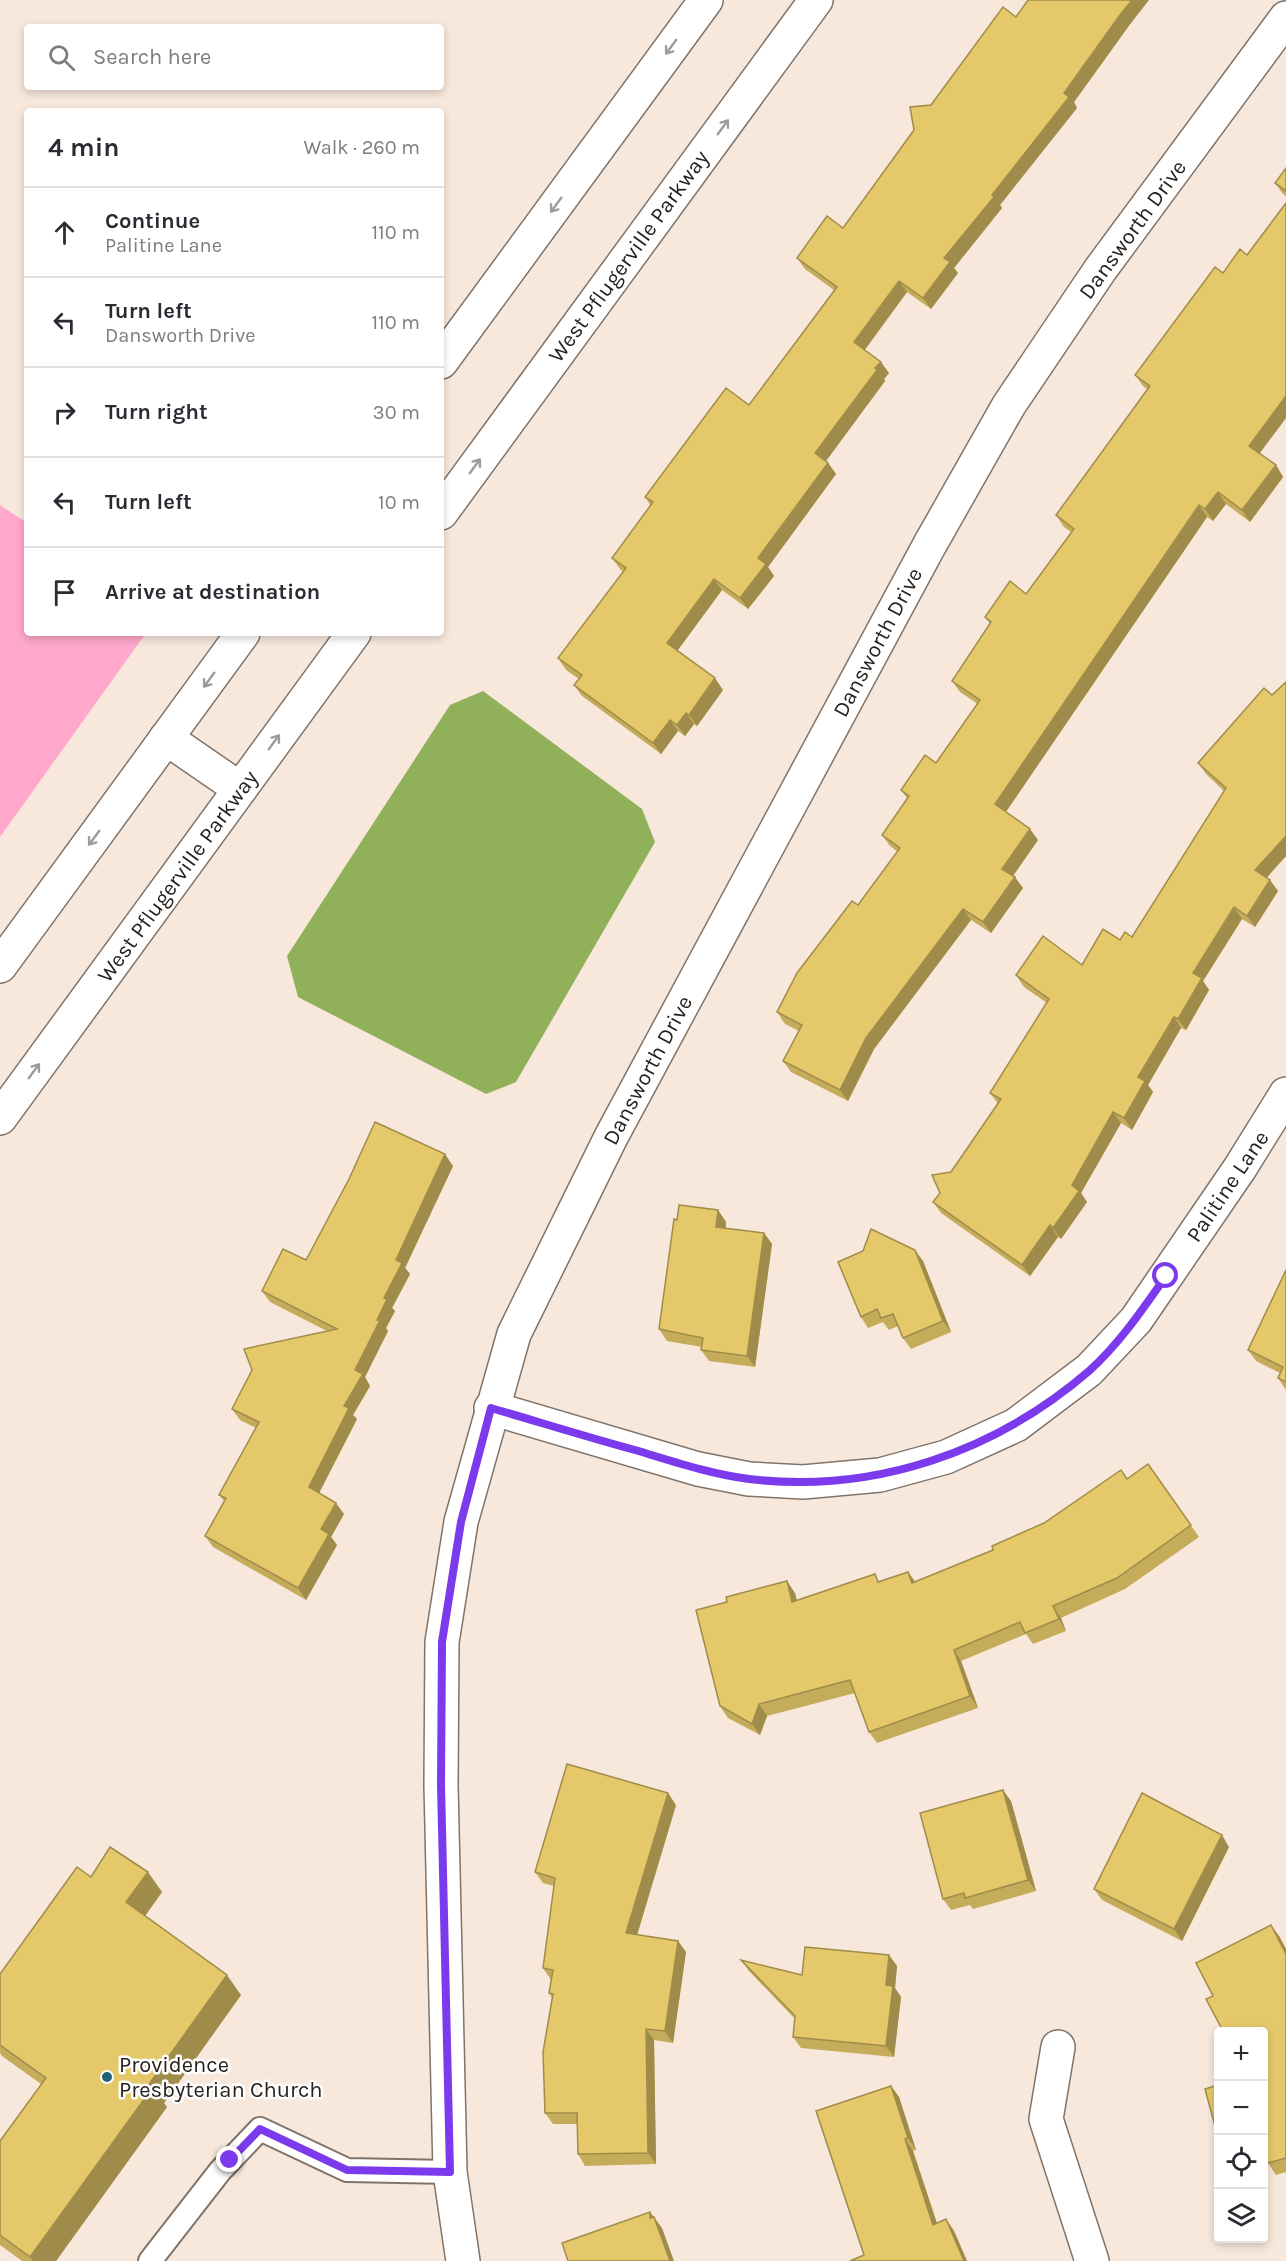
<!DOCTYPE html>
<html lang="en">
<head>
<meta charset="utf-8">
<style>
  :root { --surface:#fff; --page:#f2f2f3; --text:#2b2b33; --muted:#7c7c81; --line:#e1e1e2 }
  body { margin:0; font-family:Karla,sans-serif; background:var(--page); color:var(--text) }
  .controls { position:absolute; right:18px; bottom:18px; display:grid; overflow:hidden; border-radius:6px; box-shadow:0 3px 9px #0003 }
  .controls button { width:54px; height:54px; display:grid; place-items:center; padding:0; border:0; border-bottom:2px solid var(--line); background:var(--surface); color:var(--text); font:30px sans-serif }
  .stop { position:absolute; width:18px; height:18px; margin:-14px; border:4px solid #7c3aed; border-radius:50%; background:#fff }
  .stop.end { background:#7c3aed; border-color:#fff; box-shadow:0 2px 6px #0008 }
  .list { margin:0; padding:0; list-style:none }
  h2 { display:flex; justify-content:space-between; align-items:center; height:78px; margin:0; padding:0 24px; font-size:26px }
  h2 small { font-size:20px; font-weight:400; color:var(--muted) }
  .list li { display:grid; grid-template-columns:39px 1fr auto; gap:18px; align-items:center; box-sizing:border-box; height:90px; padding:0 24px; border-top:2px solid var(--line) }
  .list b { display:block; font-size:22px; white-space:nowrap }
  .list p { margin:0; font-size:20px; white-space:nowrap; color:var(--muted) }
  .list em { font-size:20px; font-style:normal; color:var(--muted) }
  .icon { flex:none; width:33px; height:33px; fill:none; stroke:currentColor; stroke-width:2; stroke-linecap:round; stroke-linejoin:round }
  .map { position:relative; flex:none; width:1286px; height:2261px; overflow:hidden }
  .search { position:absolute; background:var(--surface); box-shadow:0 3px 9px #0003; left:24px; top:24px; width:420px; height:66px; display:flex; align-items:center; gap:15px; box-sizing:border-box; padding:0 21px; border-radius:6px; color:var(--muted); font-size:22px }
  .panel { position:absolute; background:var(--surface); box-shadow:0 3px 9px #0003; left:24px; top:108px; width:420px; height:528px; border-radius:6px }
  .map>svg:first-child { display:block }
</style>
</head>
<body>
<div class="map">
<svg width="1286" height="2261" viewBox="0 0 1286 2261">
  <rect width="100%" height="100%" fill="#f8e8dc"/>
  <!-- green -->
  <path fill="#ffa8cb" d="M0,505L27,523V633H146L0,837Z"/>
  <!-- water -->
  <path fill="#90b05a" d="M483,691L642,809L655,842L516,1082L486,1094L298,997L287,956L450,705Z"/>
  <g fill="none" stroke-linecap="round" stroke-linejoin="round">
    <!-- service casing -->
    <g stroke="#817368" stroke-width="26">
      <path id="service" d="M150,2261L220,2171L260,2129L347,2170L450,2172"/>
    </g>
    <!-- minor casing -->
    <g stroke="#817368" stroke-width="36">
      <g id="minor">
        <path d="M491,1408L698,1469L749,1479L803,1482L880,1475L946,1457L1016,1425L1089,1370L1136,1320L1240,1168L1286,1094"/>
        <path d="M1058,2047L1046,2119L1092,2261"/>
        <path d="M463,2261L450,2172L441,1785L442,1642L461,1522L514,1334L611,1137L929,546L1009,405L1100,270L1286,18"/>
      </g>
    </g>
    <!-- secondary casing -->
    <g stroke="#817368" stroke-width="36">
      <g id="secondary">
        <path d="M441,362L706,0"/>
        <path d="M441,513L816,0"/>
        <path d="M166,738L240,789"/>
        <path d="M0,966L243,633"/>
        <path d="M0,1118L354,633"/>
      </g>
    </g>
    <!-- service -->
    <use href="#service" stroke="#fff" stroke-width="22"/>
    <!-- minor -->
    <use href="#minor" stroke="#fff" stroke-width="33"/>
    <!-- secondary -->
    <use href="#secondary" stroke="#fff" stroke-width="33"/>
  </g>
  <!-- wall -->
  <g fill="#c4ac5a">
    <path d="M1016,17L1128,27L1074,102L1077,108L1000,205L1002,208L954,268L958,273L931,309L907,292L865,350L889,373L884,379L885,381L826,461L828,463L836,474L768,567L774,576L748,609L722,590L677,651L723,690L697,726L694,724L685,736L678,731L661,754L582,696L574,685L579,679L566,670L558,658L623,572L620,569L612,558L651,506L645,497L749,405L834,290L805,269L797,258L843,228L914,130L931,105Z"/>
    <path d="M1286,168V196L1283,194L1275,183Z"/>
    <path d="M1135,375L1286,418L1259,453L1276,465L1283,477L1250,522L1226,504L1213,521L1207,517L1006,812L1038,840L1013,876L1023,888L991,933L971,920L874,1049L848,1101L791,1072L783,1061L799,1031L785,1024L777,1012L898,852L890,846L882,835L907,798L901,790L936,763L978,704L960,692L952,681L990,624L985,617L1026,594L1071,532L1064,527L1056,515L1147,389L1143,386Z"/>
    <path d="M1286,682V856L1266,878L1278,891L1255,927L1242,919L1203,981L1209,990L1186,1030L1181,1028L1148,1085L1153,1092L1132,1130L1121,1123L1081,1193L1087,1202L1061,1239L1058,1237L1030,1276L941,1213L933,1202L940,1193L951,1172L998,1104L990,1093L1047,1003L1024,987L1016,975L1082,965L1120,940L1132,937L1224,791L1206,774L1198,763Z"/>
    <path d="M453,1166L405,1268L410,1274L392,1308L395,1311L386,1328L388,1331L365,1377L370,1386L353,1415L357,1419L319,1493L344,1514L331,1537L337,1545L306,1600L213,1547L205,1536L224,1501L219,1495L256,1428L240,1420L232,1409L327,1331L270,1302L262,1291L306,1260Z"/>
    <path d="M718,1210L726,1222V1228L764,1233L772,1244L755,1367L709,1361L701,1350L702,1347L667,1341L659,1329L677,1220Z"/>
    <path d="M923,1261L951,1332L911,1349L903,1338L898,1326L889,1330L883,1322L868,1328L861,1317Z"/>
    <path d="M1286,1270V1390L1278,1378L1280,1373L1256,1361L1248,1350Z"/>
    <path d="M1148,1464L1199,1537L1125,1589L1061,1618L1066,1631L1033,1644L1026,1634L961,1661L978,1708L877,1743L869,1732L855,1693L767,1716L760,1735L728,1718L720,1706L727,1602L795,1593L797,1601L880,1582L908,1572L915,1582L993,1550L1128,1479Z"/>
    <path d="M1011,1801L1036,1891L973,1909L970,1905L951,1910L943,1899Z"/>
    <path d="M676,1805L637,1935L678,1941L686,1952L673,2043L654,2040L656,2164L585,2166L578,2154L577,2124H553L545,2113L552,1998L549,1993L551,1980L543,1968L554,1886L543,1883L535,1872Z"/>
    <path d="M1229,1847L1182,1941L1102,1900L1094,1889Z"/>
    <path d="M91,1877L162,1892L145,1916L241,1995L164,2103L167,2107L56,2261H22L0,2245V2141L41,2084L2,2056L0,2053V2045Z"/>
    <path d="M1279,1936L1286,1949V2172L1276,2175L1268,2163L1263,2031L1213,1996Z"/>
    <path d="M889,1955L897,1966L895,1988L901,1997L894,2057L801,2048L793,2037L795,2019L749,1971L741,1960L802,1975Z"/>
    <path d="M891,2086L899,2097L916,2150L913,2151L937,2223L946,2219L954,2231L967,2261H850L864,2255Z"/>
  </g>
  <!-- shaded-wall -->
  <g fill="#a08c4a">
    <path d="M1132,0H1149L1128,27L1074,102L1077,108L1000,205L1002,208L954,268L958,273L931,309L923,298L944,258L992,195L1120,15Z"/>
    <path d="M899,281L907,292L862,353L854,342Z"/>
    <path d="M881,362L889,373L884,379L885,381L823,465L815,453Z"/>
    <path d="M1286,396V418L1257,457L1249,446Z"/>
    <path d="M828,463L836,474L768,567L774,576L748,609L740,598L758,558Z"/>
    <path d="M1276,465L1283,477L1250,522L1242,510Z"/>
    <path d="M1218,492L1226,504L1213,521L1205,509Z"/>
    <path d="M1199,505L1207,517L1003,816L995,804Z"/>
    <path d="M714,579L722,590L675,654L667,643Z"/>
    <path d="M715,678L723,690L697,726L689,715Z"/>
    <path d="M686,713L694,724L685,736L677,725Z"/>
    <path d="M670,720L678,731L661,754L653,743Z"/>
    <path d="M1030,829L1038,840L1010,880L1002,869Z"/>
    <path d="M1286,836V856L1263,882L1255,870Z"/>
    <path d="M1015,877L1023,888L991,933L983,922Z"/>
    <path d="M1270,880L1278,891L1255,927L1247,916Z"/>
    <path d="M1234,907L1242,919L1203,981L1209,990L1186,1030L1178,1019L1193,973Z"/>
    <path d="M963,909L971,920L874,1049L848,1101L840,1090L866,1038Z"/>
    <path d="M1174,1017L1181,1028L1148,1085L1153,1092L1132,1130L1124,1118L1138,1077Z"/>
    <path d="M1113,1112L1121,1123L1081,1193L1087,1202L1061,1239L1053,1228L1072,1185Z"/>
    <path d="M445,1154L453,1166L405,1268L410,1274L392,1308L395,1311L386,1328L388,1331L365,1377L370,1386L353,1415L357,1419L316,1499L309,1487L344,1406L355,1370L377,1320L396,1260Z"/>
    <path d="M718,1210L726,1222L724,1238L716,1227Z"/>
    <path d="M1050,1225L1058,1237L1030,1276L1022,1265Z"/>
    <path d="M764,1233L772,1244L755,1367L747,1356Z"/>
    <path d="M915,1250L923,1261L951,1332L943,1321Z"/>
    <path d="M336,1503L344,1514L331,1537L337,1545L306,1600L298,1588L321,1529Z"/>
    <path d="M908,1572L916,1583H912Z"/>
    <path d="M787,1581L795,1593L800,1614L792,1602Z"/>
    <path d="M1053,1606L1061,1618L1066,1631L1059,1619Z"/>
    <path d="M954,1650L961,1661L978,1708L970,1696Z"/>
    <path d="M759,1704L767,1716L760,1735L752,1724Z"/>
    <path d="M1003,1790L1011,1801L1036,1891L1028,1880Z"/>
    <path d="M668,1793L676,1805L634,1945L626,1933Z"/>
    <path d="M1222,1835L1229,1847L1182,1941L1174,1929Z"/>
    <path d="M148,1872L162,1892L140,1923L126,1902Z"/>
    <path d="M1271,1925L1279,1936L1286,1949V1954Z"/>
    <path d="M678,1941L686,1952L673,2043L665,2031Z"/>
    <path d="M889,1955L897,1966L895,1988L901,1997L894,2057L886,2046V1985Z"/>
    <path d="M227,1975L241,1995L164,2103L167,2107L56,2261H33L30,2257L149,2084Z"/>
    <path d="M646,2029L654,2040L656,2164L648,2153Z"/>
    <path d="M891,2086L899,2097L916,2150L908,2138Z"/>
    <path d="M905,2139L913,2151L941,2236L933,2225Z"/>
    <path d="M650,2212L662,2228L674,2261H670L650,2218Z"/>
    <path d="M946,2219L954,2231L967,2261H964Z"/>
  </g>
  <!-- building -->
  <g fill="#e4c869" stroke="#a08c4a" stroke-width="1.5">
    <path d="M1028,0H1132L1120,15L1064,93L1069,97L992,195L994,197L944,258L950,262L923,298L899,281L854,342L881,362L875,368L877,370L815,453L828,463L758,558L766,564L740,598L714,579L667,643L715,678L689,715L686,713L677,725L670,720L653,743L574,685L582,675L558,658L626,568L612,558L653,502L645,497L726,388L749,405L837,287L797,258L827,216L843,228L914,130L910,107L931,105L1003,7L1016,17Z"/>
    <path d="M1286,168V191L1275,183Z"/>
    <path d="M1286,203V396L1249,446L1276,465L1242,510L1218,492L1205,509L1199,505L995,804L1030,829L1002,869L1015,877L983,922L963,909L866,1038L840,1090L783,1061L802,1025L777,1012L797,973L852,901L858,905L900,848L882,835L909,796L901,790L925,755L936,763L980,700L952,681L991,622L985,617L1010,581L1026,594L1074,529L1056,515L1150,386L1135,375L1215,267L1223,273L1240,249L1247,255Z"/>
    <path d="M1286,682V836L1255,870L1270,880L1247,916L1234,907L1193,973L1202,978L1178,1019L1174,1017L1138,1077L1145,1081L1124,1118L1113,1112L1072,1185L1079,1191L1053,1228L1050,1225L1022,1265L933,1202L940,1193L932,1175L951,1172L1001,1099L990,1093L1049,999L1016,975L1043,936L1082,965L1103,929L1120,940L1125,932L1132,937L1226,788L1198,763L1264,688L1272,695Z"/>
    <path d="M375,1122L445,1154L396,1260L402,1263L384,1298L387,1299L377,1320H380L355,1370L363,1374L344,1406L349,1408L309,1487L336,1503L321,1529L329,1534L298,1588L205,1536L226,1498L219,1495L259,1422L232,1409L252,1370L244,1349L337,1329L262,1291L283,1249L306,1260L349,1179Z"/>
    <path d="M679,1205L718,1210L716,1227L764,1233L747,1356L701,1350L703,1338L659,1329L674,1219L677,1220Z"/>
    <path d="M871,1229L915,1250L943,1321L903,1338L893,1314L881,1318L877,1309L861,1317L838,1262L863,1251Z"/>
    <path d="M1286,1270V1382L1278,1378L1283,1367L1248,1350Z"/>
    <path d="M1148,1464L1191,1525L1117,1578L1053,1606L1059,1619L1025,1633L1020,1622L954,1650L970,1696L869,1732L850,1680L759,1704L752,1724L720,1706L696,1610L727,1602L726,1597L787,1581L792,1602L875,1574L878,1582L908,1572L912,1583L993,1550L992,1546L1044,1523L1121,1470L1127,1479Z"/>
    <path d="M567,1764L668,1793L626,1933L678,1941L665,2031L646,2029L648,2153L578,2154L577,2113H545L543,2052L553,1994L549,1993L553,1970L543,1968L555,1878L535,1872Z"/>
    <path d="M1003,1790L1028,1880L965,1898L964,1893L943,1899L920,1813Z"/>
    <path d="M1142,1793L1222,1835L1174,1929L1094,1889Z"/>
    <path d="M110,1847L148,1872L126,1902L227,1975L149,2084L153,2087L30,2257L0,2235V2141L46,2078L0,2045V1974L77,1867L91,1877Z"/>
    <path d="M1271,1925L1286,1954V2158L1268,2163L1263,2147V2031H1223L1206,1999L1213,1996L1196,1963Z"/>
    <path d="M805,1947L889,1955L886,1985L893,1986L886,2046L793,2037L795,2016L741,1960L802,1975Z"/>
    <path d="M1218,2085V2137L1205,2089Z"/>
    <path d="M891,2086L908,2138L905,2139L933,2225L946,2219L964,2261H850L864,2255L816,2111Z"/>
    <path d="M650,2212V2218L654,2217L670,2261H568L562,2243Z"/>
  </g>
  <!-- one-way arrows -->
  <defs><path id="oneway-shaft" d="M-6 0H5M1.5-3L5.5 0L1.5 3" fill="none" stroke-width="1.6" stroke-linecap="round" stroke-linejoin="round" transform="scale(1.5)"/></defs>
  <g stroke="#9e9c99">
    <use href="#oneway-shaft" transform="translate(671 47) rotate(126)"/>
    <use href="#oneway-shaft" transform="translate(723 127) rotate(-54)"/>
    <use href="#oneway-shaft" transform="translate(556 205) rotate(126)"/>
    <use href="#oneway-shaft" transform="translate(475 466) rotate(-54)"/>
    <use href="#oneway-shaft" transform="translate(209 680) rotate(126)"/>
    <use href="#oneway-shaft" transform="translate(274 742) rotate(-54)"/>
    <use href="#oneway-shaft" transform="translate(94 838) rotate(126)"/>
    <use href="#oneway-shaft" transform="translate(34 1071) rotate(-54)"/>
  </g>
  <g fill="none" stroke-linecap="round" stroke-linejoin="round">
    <!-- route -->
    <path stroke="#7c3aed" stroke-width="8" d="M230,2160L260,2129L347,2170L450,2172L441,1785L442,1642L461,1522L491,1408C539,1422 587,1437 635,1450C672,1461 710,1474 749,1479C874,1494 995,1452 1089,1371C1119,1344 1143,1309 1166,1276"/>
  </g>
  <!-- markers -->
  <circle fill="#216076" stroke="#fff" stroke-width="2" cx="107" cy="2077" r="6"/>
  <g text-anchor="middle" stroke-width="5" stroke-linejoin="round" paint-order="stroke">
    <!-- street labels -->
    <g font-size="22" fill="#27221d" stroke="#fff">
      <text transform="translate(1132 229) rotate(-54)" y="8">Dansworth Drive</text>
      <text transform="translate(628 256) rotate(-54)" y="8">West Pflugerville Parkway</text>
      <text transform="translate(877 642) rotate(-62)" y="8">Dansworth Drive</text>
      <text transform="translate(177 876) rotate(-54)" y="8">West Pflugerville Parkway</text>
      <text transform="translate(647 1070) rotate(-62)" y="8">Dansworth Drive</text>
      <text transform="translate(1227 1186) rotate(-56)" y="8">Palitine Lane</text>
    </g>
    <!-- poi labels -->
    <g font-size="22" fill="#27221d" stroke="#fff" text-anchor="start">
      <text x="119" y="2072">Providence<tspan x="119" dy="25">Presbyterian Church</tspan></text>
    </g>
  </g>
</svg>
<div class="controls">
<button>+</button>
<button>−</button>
<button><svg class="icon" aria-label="locate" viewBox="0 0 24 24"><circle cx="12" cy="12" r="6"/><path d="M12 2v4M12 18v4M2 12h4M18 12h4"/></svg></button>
<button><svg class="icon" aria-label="layers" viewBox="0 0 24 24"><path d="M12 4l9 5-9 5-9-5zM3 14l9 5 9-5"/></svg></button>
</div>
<div class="stop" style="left:1166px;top:1276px"></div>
<div class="stop end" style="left:230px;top:2160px"></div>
<div class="search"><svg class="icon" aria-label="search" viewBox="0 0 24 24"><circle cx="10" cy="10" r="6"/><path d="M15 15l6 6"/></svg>Search here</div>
<section class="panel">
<h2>4 min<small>Walk · 260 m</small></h2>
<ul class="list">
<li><svg class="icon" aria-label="ahead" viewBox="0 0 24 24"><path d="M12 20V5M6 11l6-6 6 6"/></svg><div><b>Continue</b><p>Palitine Lane</p></div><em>110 m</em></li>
<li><svg class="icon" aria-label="left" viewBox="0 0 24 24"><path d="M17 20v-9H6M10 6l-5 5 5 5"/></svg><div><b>Turn left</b><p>Dansworth Drive</p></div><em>110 m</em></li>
<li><svg class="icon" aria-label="right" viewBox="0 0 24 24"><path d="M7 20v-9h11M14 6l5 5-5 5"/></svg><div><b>Turn right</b></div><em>30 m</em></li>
<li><svg class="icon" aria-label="left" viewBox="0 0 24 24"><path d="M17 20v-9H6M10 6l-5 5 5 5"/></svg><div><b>Turn left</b></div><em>10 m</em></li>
<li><svg class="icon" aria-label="arrive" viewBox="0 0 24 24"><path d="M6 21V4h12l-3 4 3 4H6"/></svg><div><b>Arrive at destination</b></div></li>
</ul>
</section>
</div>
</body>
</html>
